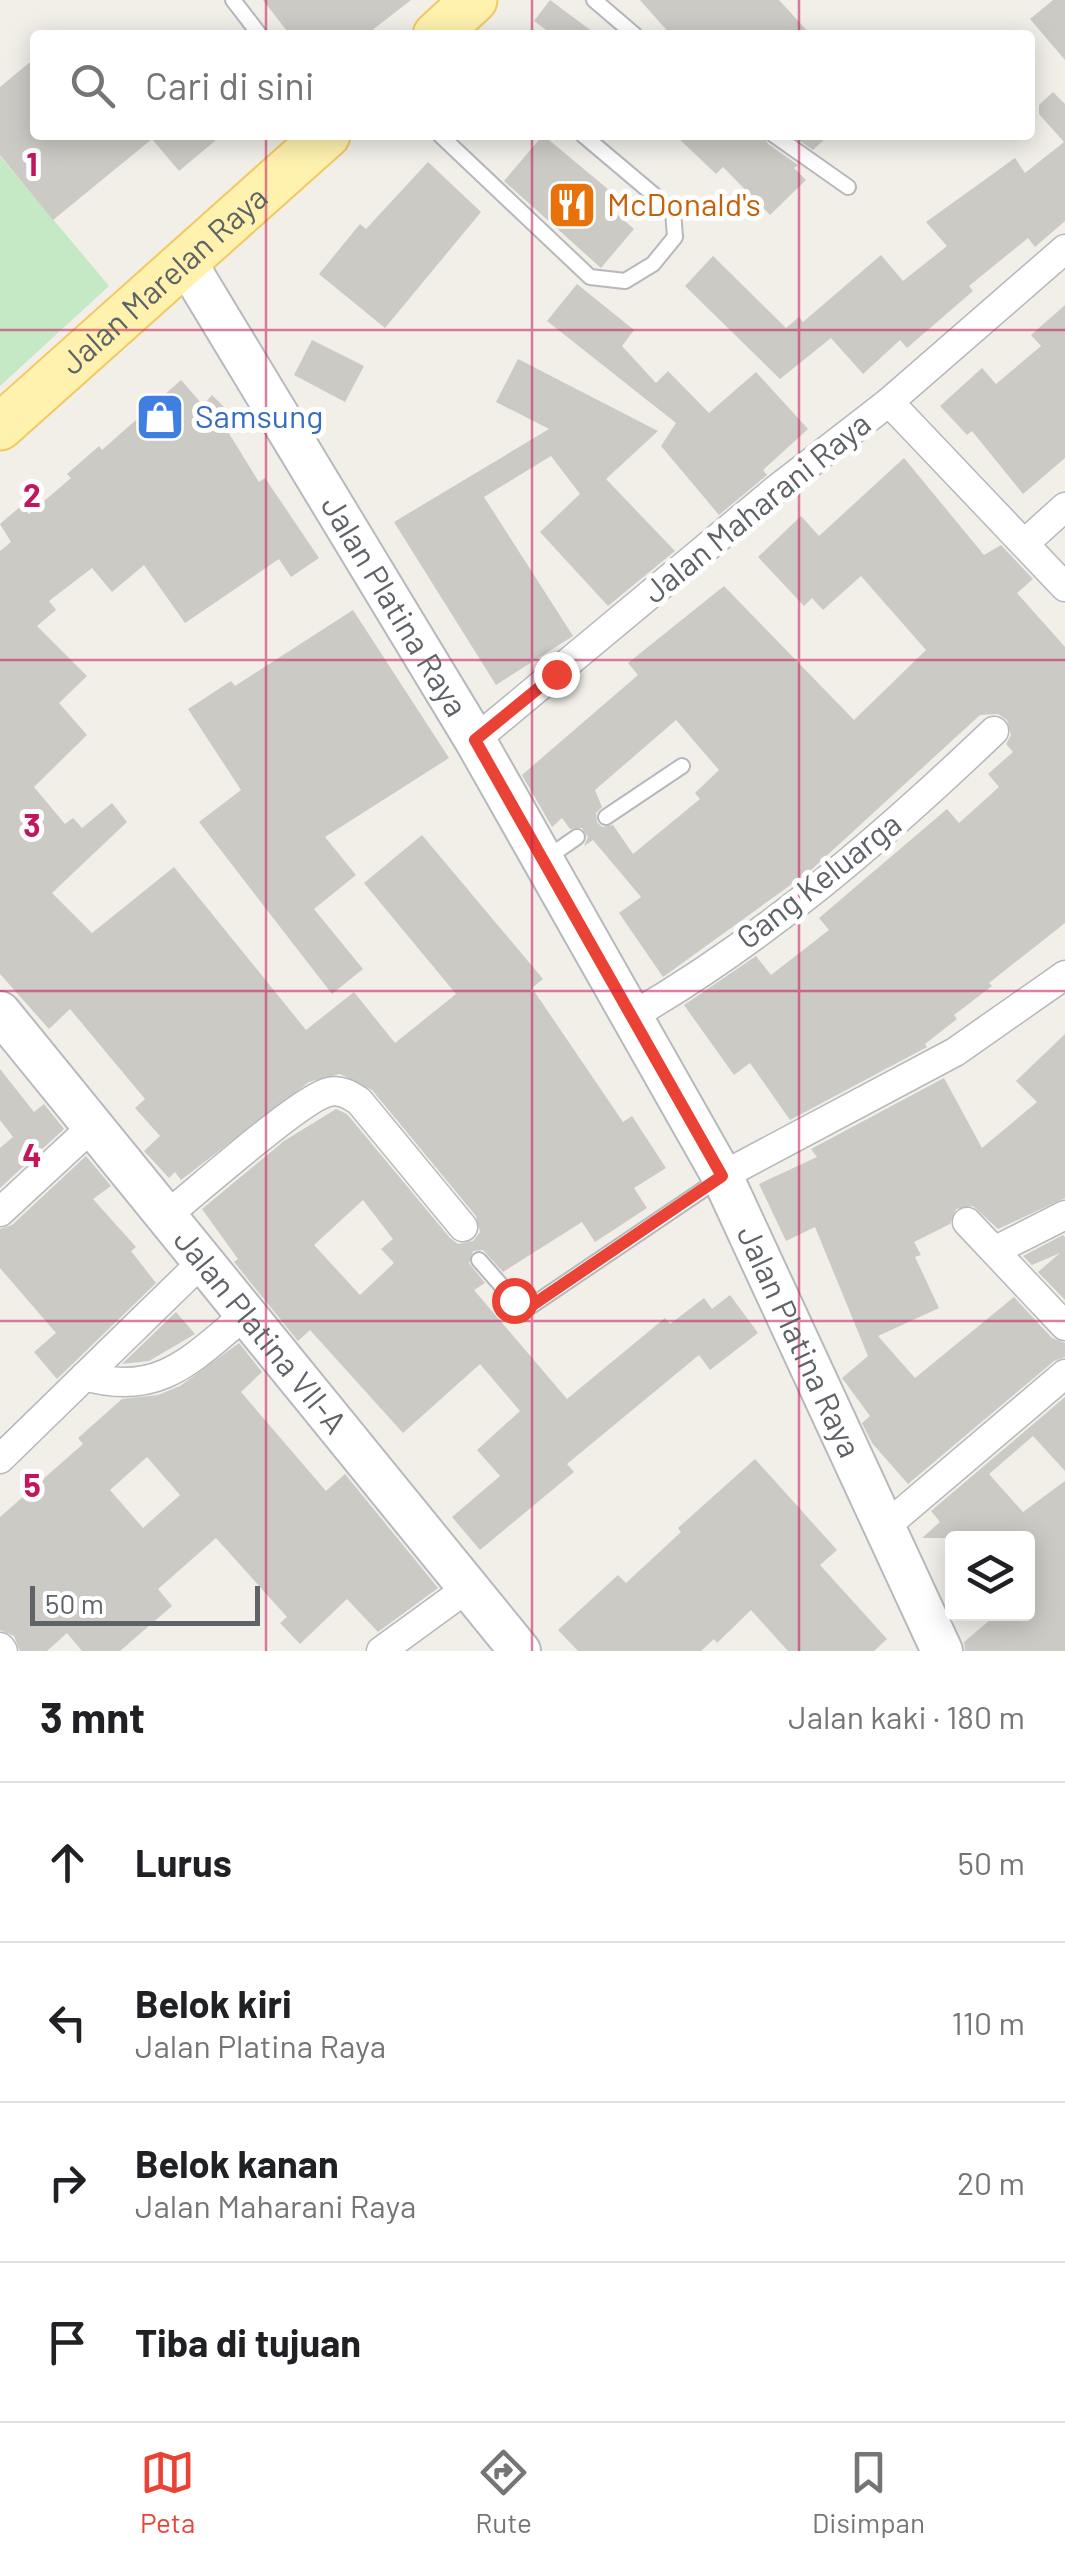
<!DOCTYPE html>
<html lang="id">
<head>
<meta charset="utf-8">
<style>
  :root { --surface:#fff; --page:#f2f2f2; --text:#202124; --muted:#757577; --line:#e0e0e0; --accent:#ea4335 }
  body { margin:0; font-family:Barlow,sans-serif; background:var(--page); color:var(--text) }
  .controls { position:absolute; right:30px; bottom:30px; display:grid; overflow:hidden; border-radius:10px; box-shadow:0 5px 25px #0003 }
  .controls button { width:90px; height:90px; display:grid; place-items:center; padding:0; border:0; border-bottom:2px solid var(--line); background:var(--surface); color:var(--text); font:50px sans-serif }
  .scale { position:absolute; left:30px; bottom:25px; width:230px; box-sizing:border-box; padding-left:10px; border:5px solid #5f6368; border-top:0; font-size:28px; line-height:35px; white-space:nowrap; color:#5f6368; -webkit-text-stroke:8px #fff; paint-order:stroke }
  .stop { position:absolute; width:30px; height:30px; margin:-22px; border:8px solid #ea4335; border-radius:50%; background:#fff }
  .stop.end { background:#ea4335; border-color:#fff; box-shadow:0 2px 10px #0008 }
  .list { margin:0; padding:0; list-style:none }
  h2 { display:flex; justify-content:space-between; align-items:center; height:130px; margin:0; padding:0 40px; font-size:42px }
  h2 small { font-size:32px; font-weight:400; color:var(--muted) }
  .list li { display:grid; grid-template-columns:65px 1fr auto; gap:30px; align-items:center; box-sizing:border-box; height:160px; padding:0 40px; border-top:2px solid var(--line) }
  .list b { display:block; font-size:38px; white-space:nowrap }
  .list p { margin:0; font-size:32px; white-space:nowrap; color:var(--muted) }
  .list em { font-size:32px; font-style:normal; color:var(--muted) }
  .icon { flex:none; width:55px; height:55px; fill:none; stroke:currentColor; stroke-width:2; stroke-linecap:round; stroke-linejoin:round }
  .map { position:relative; flex:none; width:1065px; height:1651px; overflow:hidden }
  .search { position:absolute; background:var(--surface); box-shadow:0 5px 25px #0003; left:30px; right:30px; top:30px; height:110px; display:flex; align-items:center; gap:25px; box-sizing:border-box; padding:0 35px; border-radius:10px; color:var(--muted); font-size:38px }
  .sheet { height:770px; background:var(--surface) }
  nav { display:flex; justify-content:space-around; align-items:center; box-sizing:border-box; height:140px; border-top:2px solid var(--line); background:var(--surface); font-size:28px; color:var(--muted) }
  nav a { display:grid; justify-items:center; gap:5px }
  nav .on { color:var(--accent) }
  .map>svg:first-child { display:block }
</style>
</head>
<body>
<div class="map">
<svg width="1065" height="1651" viewBox="0 0 1065 1651">
  <rect width="100%" height="100%" fill="#f1efe8"/>
  <!-- green -->
  <path fill="#c5e8c5" d="M0,156L109,286L0,386Z"/>
  <!-- building -->
  <g fill="#cccac5" fill-rule="evenodd">
    <path d="M263,0H411L366,35H290Z"/>
    <path d="M550,0L597,35H553L534,21Z"/>
    <path d="M640,0H779L811,35H671Z"/>
    <path d="M1053,0H1065V60L1030,19Z"/>
    <path d="M35,58V135H222L179,171L152,139L53,220L0,155V87Z"/>
    <path d="M1053,92L1065,104V221L1035,247L1028,238L969,286L973,291L907,348L900,340L863,374L831,338L780,379L685,286L713,256L786,328L799,317L803,322L881,255L903,281L947,246L926,222L1015,158L1025,173L1064,142L1039,114V105Z"/>
    <path d="M543,135L621,200L612,210L634,229L601,268L504,181Z"/>
    <path d="M675,135H763L768,144L798,165L794,168L806,180L770,215L723,167L716,174Z"/>
    <path d="M792,135H829L813,150Z"/>
    <path d="M428,162L481,212L385,328L319,274L360,224L366,229Z"/>
    <path d="M577,284L634,330L622,346L656,383L668,371L709,413L756,372L808,429L763,470L767,475L719,515L661,446L676,423L547,321Z"/>
    <path d="M1065,305V458L1023,494L972,431L967,435L940,406L982,368L996,384L1041,346L1031,335Z"/>
    <path d="M312,340L364,366L345,402L294,375Z"/>
    <path d="M518,359L658,431L606,479L675,551L608,606L540,532L580,494L551,456L484,497L573,636L496,685L394,522L549,429L496,402Z"/>
    <path d="M181,380L203,405L212,395L234,417L225,427L259,482L265,478L319,558L291,577L279,559L185,623L144,565L112,592L92,568L49,601L56,610L37,626L87,676L59,703L87,735L34,787L65,824L73,818L82,828L112,803L127,822L52,893L92,933L174,867L306,1030L354,992L395,1043L456,994L364,883L422,835L543,979L532,988L623,1122L632,1116L666,1168L634,1188L647,1208L595,1242L582,1222L503,1272L483,1250L473,1251L469,1263L485,1283L474,1290L567,1399L665,1318L670,1324L704,1298L712,1309L730,1295L758,1333L710,1370L699,1355L567,1464L574,1472L480,1550L452,1517L500,1476L477,1450L520,1411L480,1364L403,1433L310,1330L298,1341L234,1262L238,1259L202,1209L284,1141L336,1109L347,1114L450,1238L458,1244L473,1241L480,1232L476,1216L372,1090L340,1074L309,1082L181,1180L175,1172L169,1178L144,1151L160,1136L135,1108L145,1099L70,1009L49,1029L0,974V551L11,542L0,524L21,506L29,514L71,478L67,474L99,446L102,450ZM363,1200L393,1239L381,1249L394,1263L360,1295L314,1245Z"/>
    <path d="M904,458L984,555L1001,545L1033,579L1017,593L1065,647V923L989,983L992,986L954,1015L957,1019L925,1044L927,1047L790,1120L750,1063L734,1075L684,1005L756,956L771,975L829,930L819,918L947,809L959,823L999,787L988,774L1013,752L1006,744L1011,735L1007,720L998,714L980,715L810,871L663,977L619,913L641,897L593,840L584,846L588,837L582,828L570,829L562,818L552,827L522,775L638,675L628,663L724,586L854,720L926,650L861,576L823,610L812,598L804,606L758,557L801,516L819,536ZM676,720L719,770L695,793L700,799L633,854L613,825L602,827L597,822L596,813L602,807L595,790Z"/>
    <path d="M353,610L449,758L325,837L356,875L314,909L363,969L332,994L199,822L241,790L188,709L231,681L235,686Z"/>
    <path d="M1065,1034V1198L998,1229L973,1206L956,1209L950,1224L914,1242L921,1255L915,1257L939,1308L878,1336L915,1378L1014,1297L1052,1338L1065,1343V1357L1054,1361L908,1484L872,1443L862,1423L870,1416L842,1378L868,1356L815,1227L786,1241L759,1184L817,1157L811,1149L944,1078L982,1148L1037,1102L1016,1081Z"/>
    <path d="M0,1069L34,1112L44,1104L64,1129L0,1188V1148L13,1137L0,1120Z"/>
    <path d="M86,1156L111,1186L93,1199L136,1247L131,1251L156,1283L57,1379L34,1352L56,1333L0,1268V1229L12,1225Z"/>
    <path d="M1063,1235L1065,1237V1300L1038,1272L1060,1253L1032,1265L1023,1256Z"/>
    <path d="M176,1312L195,1334L149,1361L122,1364Z"/>
    <path d="M239,1343L262,1372L241,1392L326,1491L345,1474L438,1588L378,1632L347,1599L300,1644L280,1623L287,1617L216,1538L158,1589L172,1606L120,1651H82L67,1633L47,1651H20L14,1636L0,1630V1517L83,1444L78,1438L122,1399L158,1395L180,1386ZM147,1457L180,1495L143,1528L110,1490Z"/>
    <path d="M1065,1397V1471L1033,1436L989,1474L1023,1512L1065,1481V1651H965L964,1642L997,1614H1028V1538H922L940,1522L931,1511Z"/>
    <path d="M755,1459L837,1550L820,1565L887,1639L874,1651H788L751,1610L717,1643L714,1639L701,1651H578L558,1630L618,1575L626,1583L681,1532L678,1528Z"/>
  </g>
  <g fill="none" stroke-linecap="round" stroke-linejoin="round">
    <!-- lane casing -->
    <g stroke="#b5b8bc" stroke-width="18">
      <g id="lane">
        <path d="M233,0L260,35"/>
        <path d="M594,0L635,35"/>
        <path d="M440,135L590,277L625,281L653,264L675,237L673,211L583,135"/>
        <path d="M774,135L848,187"/>
        <path d="M606,817L682,766"/>
        <path d="M544,860L577,837"/>
        <path d="M479,1260L514,1300L531,1306L719,1179"/>
      </g>
    </g>
    <!-- street casing -->
    <g stroke="#b5b8bc" stroke-width="31">
      <g id="street">
        <path d="M889,402L1065,249"/>
        <path d="M1025,543L1065,507"/>
        <path d="M475,740L778,488L889,402L1065,587"/>
        <path d="M632,1016C765,939 883,837 994,731"/>
        <path d="M722,1176L955,1052L1065,975"/>
        <path d="M0,1212L93,1126"/>
        <path d="M166,1216C195,1193 302,1097 329,1092C340,1089 350,1095 359,1101L463,1227"/>
        <path d="M967,1222L1065,1326"/>
        <path d="M996,1250L1065,1215"/>
        <path d="M85,1376C159,1398 193,1358 246,1314"/>
        <path d="M0,1459L203,1261"/>
        <path d="M886,1526L1065,1374"/>
        <path d="M0,1647L3,1651"/>
        <path d="M381,1651L469,1587"/>
      </g>
    </g>
    <!-- secondary casing -->
    <g stroke="#b6babf" stroke-width="44">
      <g id="secondary">
        <path id="s1" d="M187,264L475,740L722,1176L942,1651"/>
        <path id="s2" d="M0,1012L520,1651"/>
      </g>
    </g>
    <!-- primary casing -->
    <g stroke="#f2c960" stroke-width="49">
      <g id="primary">
        <path d="M436,35L474,0"/>
        <path id="s3" d="M0,427L327,135"/>
      </g>
    </g>
    <!-- lane -->
    <use href="#lane" stroke="#fff" stroke-width="14"/>
    <!-- street -->
    <use href="#street" stroke="#fff" stroke-width="28"/>
    <!-- secondary -->
    <use href="#secondary" stroke="#fff" stroke-width="40"/>
    <!-- primary -->
    <use href="#primary" stroke="#fff2af" stroke-width="45"/>
  </g>
  <g fill="none" stroke-linecap="round" stroke-linejoin="round">
    <!-- route -->
    <path stroke="#ea4335" stroke-width="12" d="M514,1300L531,1306L722,1176L475,740L556,674"/>
  </g>
  <!-- grid -->
  <path fill="none" stroke="#c2185b" stroke-width="2.5" stroke-opacity="0.55" d="M266,0V35M532,0V35M799,0V35M266,135V1651M532,135V1651M799,135V1651M0,330H1065M0,660H1065M0,991H1065M0,1321H1065"/>
  <!-- icons -->
  <defs>
    <g id="restaurant-square" transform="scale(2.5)"><rect x="-9" y="-9" width="18" height="18" rx="4" fill="#e8710a" stroke="#fff"/><path d="M-5-6h1v4h1v-4h1v4h1v-4h1v5L-1.5 .5V6h-2V.5L-5-1ZM5-6V6H3V1.5H1.5Q1.5-4 5-6Z" fill="#fff"/></g>
    <g id="shop-square" transform="scale(2.5)"><rect x="-9" y="-9" width="18" height="18" rx="4" fill="#3f7fe0" stroke="#fff"/><path d="M-5-2.5h2.3a2.7 3.5 0 0 1 5.4 0H5L5.5 6h-11ZM-1.5-2.5h3a1.5 2.3 0 0 0-3 0Z" fill="#fff"/></g>
  </defs>
  <g fill-rule="evenodd">
    <use href="#restaurant-square" x="572" y="205"/>
    <use href="#shop-square" x="160" y="417"/>
  </g>
  <g text-anchor="middle" stroke-width="10" stroke-linejoin="round" paint-order="stroke">
    <!-- food labels -->
    <g font-size="32" fill="#c56008" stroke="#fff" text-anchor="start">
      <text x="607" y="216">McDonald's</text>
    </g>
    <!-- street labels -->
    <g font-size="32" fill="#5f6368" stroke="#fff">
      <text dy="11" stroke="none"><textPath href="#s3" startOffset="220">Jalan Marelan Raya</textPath></text>
      <text transform="translate(757 508) rotate(-39)" y="11">Jalan Maharani Raya</text>
      <text dy="11" stroke="none"><textPath href="#s1" startOffset="400">Jalan Platina Raya</textPath></text>
      <text transform="translate(819 881) rotate(-38)" y="11">Gang Keluarga</text>
      <text dy="11" stroke="none"><textPath href="#s2" startOffset="412">Jalan Platina VII-A</textPath></text>
      <text dy="11" stroke="none"><textPath href="#s1" startOffset="1240">Jalan Platina Raya</textPath></text>
    </g>
    <!-- shop labels -->
    <g font-size="32" fill="#366cbe" stroke="#fff" text-anchor="start">
      <text x="195" y="428">Samsung</text>
    </g>
  </g>
  <g font-size="32" text-anchor="middle" font-weight="bold" fill="#c2185b" stroke="#fff" stroke-width="10" stroke-linejoin="round" paint-order="stroke">
    <text x="32" y="176">1</text>
    <text x="32" y="507">2</text>
    <text x="32" y="837">3</text>
    <text x="32" y="1167">4</text>
    <text x="32" y="1497">5</text>
  </g>
</svg>
<div class="controls">
<button><svg class="icon" aria-label="layers" viewBox="0 0 24 24"><path d="M12 4l9 5-9 5-9-5zM3 14l9 5 9-5"/></svg></button>
</div>
<div class="scale">50 m</div>
<div class="stop" style="left:514px;top:1300px"></div>
<div class="stop end" style="left:556px;top:674px"></div>
<div class="search"><svg class="icon" aria-label="search" viewBox="0 0 24 24"><circle cx="10" cy="10" r="6"/><path d="M15 15l6 6"/></svg>Cari di sini</div>
</div>
<section class="sheet">
<h2>3 mnt<small>Jalan kaki · 180 m</small></h2>
<ul class="list">
<li><svg class="icon" aria-label="ahead" viewBox="0 0 24 24"><path d="M12 20V5M6 11l6-6 6 6"/></svg><div><b>Lurus</b></div><em>50 m</em></li>
<li><svg class="icon" aria-label="left" viewBox="0 0 24 24"><path d="M17 20v-9H6M10 6l-5 5 5 5"/></svg><div><b>Belok kiri</b><p>Jalan Platina Raya</p></div><em>110 m</em></li>
<li><svg class="icon" aria-label="right" viewBox="0 0 24 24"><path d="M7 20v-9h11M14 6l5 5-5 5"/></svg><div><b>Belok kanan</b><p>Jalan Maharani Raya</p></div><em>20 m</em></li>
<li><svg class="icon" aria-label="arrive" viewBox="0 0 24 24"><path d="M6 21V4h12l-3 4 3 4H6"/></svg><div><b>Tiba di tujuan</b></div></li>
</ul>
</section>
<nav>
<a class="on"><svg class="icon" aria-label="map" viewBox="0 0 24 24"><path d="M3 6l6-2 6 2 6-2v14l-6 2-6-2-6 2zM9 4v14M15 6v14"/></svg>Peta</a>
<a><svg class="icon" aria-label="directions" viewBox="0 0 24 24"><path d="M12 3l9 9-9 9-9-9zM9 14v-3h6M13 9l2 2-2 2"/></svg>Rute</a>
<a><svg class="icon" aria-label="saved" viewBox="0 0 24 24"><path d="M7 4h10v16l-5-4-5 4z"/></svg>Disimpan</a>
</nav>
</body>
</html>
